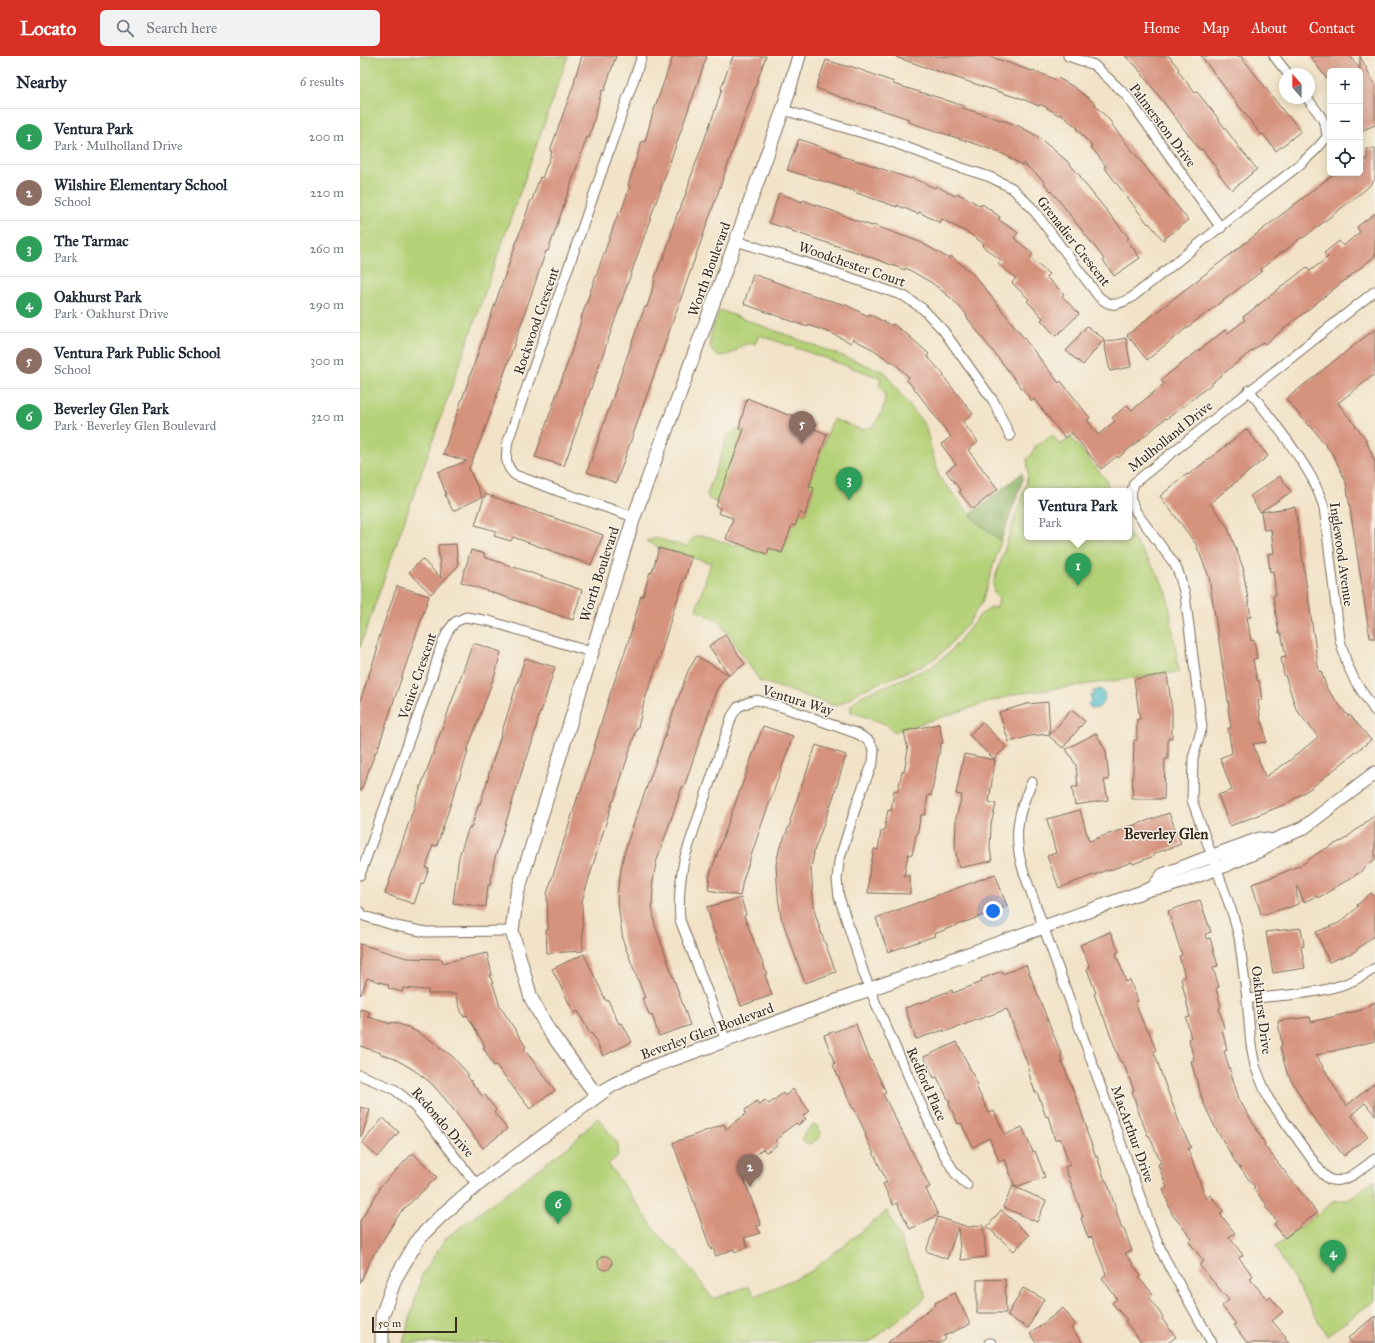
<!DOCTYPE html>
<html lang="en">
<head>
<meta charset="utf-8">
<style>
  :root { --surface:#fff; --page:#f2f2f3; --text:#1f2937; --muted:#747a83; --line:#e0e1e3; --accent:#d93025 }
  body { margin:0; font-family:"IM FELL Great Primer",serif; background:var(--page); color:var(--text) }
  .controls { position:absolute; right:12px; top:12px; display:grid; overflow:hidden; border-radius:6px; box-shadow:0 2px 10px #0003 }
  .controls button { width:36px; height:36px; display:grid; place-items:center; padding:0; border:0; border-bottom:1px solid var(--line); background:var(--surface); color:var(--text); font:20px sans-serif }
  .compass { position:absolute; left:919px; top:12px; width:36px; height:36px; border-radius:50%; background:var(--surface); box-shadow:0 2px 10px #0003; rotate:339deg }
  .scale { position:absolute; left:12px; bottom:10px; width:85px; box-sizing:border-box; padding-left:4px; border:2px solid #3b2a1e; border-top:0; font-size:11px; line-height:14px; white-space:nowrap; color:#3b2a1e; -webkit-text-stroke:3px #f7f3e8; paint-order:stroke }
  .you { position:absolute; left:633px; top:855px; width:14px; height:14px; margin:-10px; border:3px solid #fff; border-radius:50%; background:#1a73e8; box-shadow:0 0 0 6px #1a73e833 }
  .badge { display:grid; place-items:center; width:26px; height:26px; border-radius:50%; background:var(--accent); color:#fff; font-size:13px; font-weight:700 }
  .pin { position:absolute; translate:-50% -33px; filter:drop-shadow(0 1px 2px #0008) }
  .pin::after { content:''; position:absolute; top:21px; width:14px; height:12px; background:inherit; clip-path:polygon(0 0,100% 0,50% 100%) }
  .popup { position:absolute; left:664px; top:432px; width:108px; height:52px; box-sizing:border-box; display:grid; place-content:center; border-radius:6px; background:var(--surface); filter:drop-shadow(0 1px 3px #0005); font-size:13px; white-space:nowrap; color:var(--muted) }
  .popup b { font-size:15px; color:var(--text) }
  .popup::after { content:''; position:absolute; left:50%; top:100%; margin-left:-8px; border:8px solid transparent; border-top-color:var(--surface) }
  .list { margin:0; padding:0; list-style:none }
  h2 { display:flex; justify-content:space-between; align-items:center; height:52px; margin:0; padding:0 16px; font-size:17px }
  h2 small { font-size:13px; font-weight:400; color:var(--muted) }
  .list li { display:grid; grid-template-columns:26px 1fr auto; gap:12px; align-items:center; box-sizing:border-box; height:56px; padding:0 16px; border-top:1px solid var(--line) }
  .list b { display:block; font-size:15px; white-space:nowrap }
  .list p { margin:0; font-size:13px; white-space:nowrap; color:var(--muted) }
  .list em { font-size:13px; font-style:normal; color:var(--muted) }
  .icon { flex:none; width:22px; height:22px; fill:none; stroke:currentColor; stroke-width:2; stroke-linecap:round; stroke-linejoin:round }
  .map { position:relative; flex:none; width:1015px; height:1287px; overflow:hidden }
  header { display:flex; align-items:center; gap:24px; box-sizing:border-box; height:56px; padding:0 20px; background:var(--accent); color:#fff }
  header strong { font-size:19px }
  nav { display:flex; gap:22px; margin-inline-start:auto; font-size:14px }
  .search { width:280px; height:36px; background:var(--page); display:flex; align-items:center; gap:10px; box-sizing:border-box; padding:0 14px; border-radius:6px; color:var(--muted); font-size:15px }
  main { display:flex }
  aside { flex:1; background:var(--surface) }
  .map>svg:first-child { display:block }
</style>
</head>
<body>
<header>
<strong>Locato</strong>
<div class="search"><svg class="icon" aria-label="search" viewBox="0 0 24 24"><circle cx="10" cy="10" r="6"/><path d="M15 15l6 6"/></svg>Search here</div>
<nav><a>Home</a><a>Map</a><a>About</a><a>Contact</a></nav>
</header>
<main>
<aside>
<h2>Nearby<small>6 results</small></h2>
<ul class="list">
<li><span class="badge" style="background:#2e9e5b">1</span><div><b>Ventura Park</b><p>Park · Mulholland Drive</p></div><em>200 m</em></li>
<li><span class="badge" style="background:#8d6e63">2</span><div><b>Wilshire Elementary School</b><p>School</p></div><em>220 m</em></li>
<li><span class="badge" style="background:#2e9e5b">3</span><div><b>The Tarmac</b><p>Park</p></div><em>260 m</em></li>
<li><span class="badge" style="background:#2e9e5b">4</span><div><b>Oakhurst Park</b><p>Park · Oakhurst Drive</p></div><em>290 m</em></li>
<li><span class="badge" style="background:#8d6e63">5</span><div><b>Ventura Park Public School</b><p>School</p></div><em>300 m</em></li>
<li><span class="badge" style="background:#2e9e5b">6</span><div><b>Beverley Glen Park</b><p>Park · Beverley Glen Boulevard</p></div><em>320 m</em></li>
</ul>
</aside>
<div class="map">
<svg width="1015" height="1287" viewBox="0 0 1015 1287">
  <rect width="100%" height="100%" fill="#f7f3e8"/>
  <filter id="ink" filterUnits="userSpaceOnUse"><feTurbulence type="fractalNoise" baseFrequency=".025" numOctaves="2"/><feDisplacementMap in="SourceGraphic" scale="8" xChannelSelector="R" yChannelSelector="G"/><feConvolveMatrix kernelMatrix="1 2 1 2 8 2 1 2 1" color-interpolation-filters="sRGB"/></filter>
  <filter id="wash" filterUnits="userSpaceOnUse"><feTurbulence type="fractalNoise" baseFrequency=".012" numOctaves="4" result="noise"/><feDisplacementMap in="SourceGraphic" scale="16" xChannelSelector="R" yChannelSelector="G"/><feGaussianBlur stdDeviation="0.9" result="paint"/><feColorMatrix in="noise" values="0 0 0 0 0 0 0 0 0 0 0 0 0 0 0 0 0 1.4 0 .05"/><feComposite in="paint" operator="in"/></filter>
  <g filter="url(#wash)">
    <rect width="100%" height="100%" fill="#f2e3c8"/>
    <!-- green -->
    <g fill="#b4d177" stroke="#787e4a">
      <path d="M0,0H208L0,591Z"/>
      <path d="M360,254L525,316L541,339L565,369L579,421L618,467L641,485L622,546L609,566L586,593L577,601L562,610L502,634L479,649L476,650L400,625L358,564L336,554L351,507L299,492L286,485L296,482L327,491C329,487 331,483 335,481C344,476 366,488 376,491L377,487L407,498L409,492L422,497L432,469L435,470L440,457L445,459L454,432L449,430L473,363L502,374L515,369V367C519,363 526,347 525,340C525,336 522,332 519,329L521,322L399,279L395,288C381,286 380,294 370,298C365,300 359,301 355,298C343,289 356,265 360,254Z"/>
      <path d="M379,372L384,373L358,447L349,443L347,438L368,379Z"/>
      <path d="M693,379L700,389L711,381L747,425L748,435H667V481H769V477L796,515L807,537L819,616L655,638L534,676L526,668L491,656V649L501,640L571,611L590,596L620,559L631,552L637,551L639,543L634,536L633,528L666,428L668,418L667,403L671,399L675,390L678,389Z"/>
      <path d="M238,1062L258,1088L257,1101L248,1108L304,1186L317,1195L353,1243L388,1230L395,1240L450,1216L527,1155L567,1241L509,1287H43L62,1219L86,1182L208,1091Z"/>
      <path d="M454,1069H456L461,1076L460,1081L451,1088L445,1087L442,1083C444,1077 449,1072 454,1069Z"/>
      <path d="M1015,1124V1244L967,1280L915,1191L972,1147V1145L987,1144Z"/>
    </g>
    <!-- forest -->
    <path fill="#8fb368" stroke="#656e43" d="M662,417L663,423L641,485L618,467L611,458Z"/>
    <!-- water -->
    <path fill="#50bdc9" stroke="#467474" d="M741,633C748,640 744,649 736,653L731,652L728,648L732,644L730,640L734,639L733,635Z"/>
    <g id="blocks">
      <!-- building -->
      <g fill="#d5927d">
        <path d="M222,0H256L244,35L242,34L229,82L227,81L193,181L188,195H186L128,365L109,413L122,441L93,455L85,439L86,438L78,416L107,405L83,398L171,144H172L180,121L182,122L192,96L190,95L198,72L215,25H214Z"/>
        <path d="M313,0H347L204,410L175,401L215,285L222,262H221L259,155L261,156L270,130L268,129L282,85L285,86L292,60Z"/>
        <path d="M373,0H406L256,427L227,416L277,272L285,251H287L295,225L294,224L302,203L303,204L312,177L311,176L318,156H319L329,129H328L354,57L362,33L361,32Z"/>
        <path d="M536,0H628L672,15L673,14L696,24L698,22L714,31L736,48L735,49L753,68L752,69L828,164L803,184L789,167L788,168L744,111L746,110L731,91L732,90L717,73L718,72L700,58L699,59L680,48L679,50L658,41V42L591,20L536,1Z"/>
        <path d="M765,0H809L819,13L818,15L835,37L837,36L851,53L881,94L897,113L872,134L858,117L859,115L842,93L840,94L776,10Z"/>
        <path d="M841,0H881L928,61L929,60L941,75L916,95L903,78L901,79Z"/>
        <path d="M950,0H990L1000,13V0L1015,29V69L1003,74L1000,67V15H970V27Z"/>
        <path d="M466,4L489,11L490,10L534,26L533,28L580,42L604,50L603,52L657,69L677,80L707,105L721,121L720,122L769,182L767,183L780,202L754,220L743,204L744,203L697,142L683,126L684,125L663,107L662,109L643,98L619,89L548,66L549,63L500,47L499,48L456,32Z"/>
        <path d="M439,83L480,98V100L505,107L551,123L552,122L575,132L576,130L595,140L597,137L621,150L622,148L640,161L638,163L658,177L654,182L673,198L670,202L689,218L686,221L704,238L702,240L719,258L696,280L681,264L683,262L667,245L669,243L652,227L656,222L638,208L641,204L622,190L624,188L610,178L582,163L580,167L559,156L558,158L537,149V151L514,143L494,136L495,135L427,114Z"/>
        <path d="M1007,93H1015V124L1005,134L943,182L942,181L923,196H922L901,213L902,215L824,274L787,304L767,279L975,117H1000V99L1007,105Z"/>
        <path d="M419,137L442,146L443,144L486,160V161L512,170L513,169L560,186L590,203L591,200L612,217L627,235L699,327L701,325L730,362L727,364L738,379L755,365L752,362L767,349L772,354L804,328L801,324L816,312L865,274L868,277L885,264L883,261L947,211L950,215L968,201L964,197L979,185L983,190L1000,176L997,171L1015,157V200L905,288L903,286L854,325V326L823,351V350L807,363L806,362L758,402L757,400L741,413L712,377L705,382L674,343L672,345L621,280L606,260L607,259L592,243L572,227L546,212L545,214L502,198L452,182L432,175V174L409,167Z"/>
        <path d="M393,218L461,242L486,249L508,260L509,258L532,270L533,268L549,280L569,298L567,300L584,319L583,320L613,358L603,366L618,386L608,394L638,433L613,453L599,436L601,435L586,415L596,408L581,388L591,381L557,336L547,324L549,321L532,305L531,306L514,294L493,283L491,287L471,277L448,269V271L384,248Z"/>
        <path d="M727,270L744,283L723,309L706,295Z"/>
        <path d="M1015,273V318L978,347L1005,382L1015,406V582H1010L986,426L974,400L950,369L949,370L926,343Z"/>
        <path d="M766,282L771,311L750,315L744,286Z"/>
        <path d="M387,342L428,359L429,358L456,368L454,373L467,378L449,430L454,432L445,459L440,457L435,470L432,469L422,497L409,492L407,498L366,483L373,462L358,457L360,452L356,450L384,373L379,372Z"/>
        <path d="M886,373L908,400L850,447L867,470L884,514H883L891,561H887L891,585L894,584L897,602L893,603L897,625L899,624L902,644H898L901,667H903L906,686L893,688L905,721L929,705L958,681L936,653L925,619L924,620L921,601L926,600L921,577H919L913,540L916,539L913,515L910,516L908,498L914,497L911,473L904,474L901,456L935,451L959,616L961,615L967,633L988,660L990,659L1011,684L951,732L926,748L870,770L858,739L872,734L860,702L872,697L868,672H871L868,652L869,651L849,521L836,488L800,440L827,418L828,419L871,386Z"/>
        <path d="M920,420L931,436L900,456L890,440Z"/>
        <path d="M125,438L243,479L231,509L153,481L151,485L134,480L136,475L115,469Z"/>
        <path d="M96,488L98,510L71,538L49,516L62,503L81,522L78,489Z"/>
        <path d="M299,492L331,501L325,523L324,522L317,546H316L300,600L284,646L278,671H277L254,745L253,744L222,845L223,895L187,897L186,874H188L187,838L219,737L220,738L250,638L268,587L281,540H283L290,516L292,517Z"/>
        <path d="M111,494L125,498L124,501L222,534L213,564L101,526Z"/>
        <path d="M37,530L69,540L17,695H16L1,735H0V645L18,592H16L21,576Z"/>
        <path d="M365,579L385,608L369,619L349,590Z"/>
        <path d="M113,587L141,596L135,618L107,695L108,696L82,774L77,790L73,789L66,812L69,813L63,829L61,828L54,848L25,838L59,736Z"/>
        <path d="M337,600L369,619L363,624L356,635L324,731H322L296,807L292,832H293L292,849L295,869L330,969L299,980L292,959L290,960L282,942H285L263,885L258,848H257L258,831L263,802L269,781L328,615Z"/>
        <path d="M165,602L195,611L181,656L180,655L173,683L166,705H165L134,805L130,829H128L126,851L93,847L99,800L109,771L111,772L119,747L120,748L129,720H128Z"/>
        <path d="M807,618L812,655V682H808V703H805L804,743H772L774,684H777V663H780L774,623Z"/>
        <path d="M688,646L690,678L670,680L649,686L639,656L667,648Z"/>
        <path d="M711,654L725,665L703,692L689,680Z"/>
        <path d="M622,666L646,691L634,703L609,679Z"/>
        <path d="M579,668L583,687H581L571,740L568,739L565,759H561L557,779H556L552,799L548,798L544,820H550V838L508,837L509,817L514,793L518,794L521,775H524L528,754L531,755L534,734L538,735L542,715L544,716L548,694L544,675Z"/>
        <path d="M403,670L433,680L399,776L383,824L380,840L348,834L350,818Z"/>
        <path d="M736,677L746,695L749,724H744L748,744L715,749L712,731H718L716,709L706,693Z"/>
        <path d="M456,689L486,699L474,739L453,798H454L451,812L453,841L455,857L462,879L476,916L445,927L421,861L418,840L416,809L420,790H421L431,765H430L436,746Z"/>
        <path d="M604,698L635,704L629,746L636,748L631,768L630,793L632,805L599,812L595,793L596,762L602,739L596,738Z"/>
        <path d="M720,754L729,785L809,757L821,788L793,798L794,800L773,808L772,806L747,815V814L699,832L687,800L696,797L687,763Z"/>
        <path d="M1015,759V803L999,817L958,842L957,840L944,846L937,830H936L938,848L928,852V851L905,858H901L892,828L915,820L943,808L961,795L981,785V786Z"/>
        <path d="M635,818L647,850L574,878L575,880L528,896L516,862Z"/>
        <path d="M1011,837L1015,842V879L994,896L969,906L956,876L979,867L998,851L997,849Z"/>
        <path d="M381,842L386,859L384,860L407,918L405,919L412,939L381,950L353,873L347,851Z"/>
        <path d="M840,844L851,876L845,878L846,883L850,882L858,910L853,911L859,931L856,932L861,951L859,952L864,972L862,973L867,994L864,995L879,1043L905,1088L904,1089L957,1157L925,1182L914,1168L917,1165L905,1150L907,1149L893,1132L895,1131L876,1107L855,1071L843,1046L831,1005L834,1004L829,983L831,982L826,962L830,961L821,922L825,921L819,900L822,899L808,855Z"/>
        <path d="M941,872L944,890L941,891L945,912L913,917L906,876Z"/>
        <path d="M750,876L759,896L756,897L766,926L770,924L778,945L775,946L786,974L788,973L796,994L794,995L802,1020L821,1071L831,1091L828,1093L846,1143L850,1139L863,1155L860,1158L875,1177L869,1181L883,1199L879,1202L893,1220L890,1223L907,1243L910,1241L923,1256L912,1265L926,1281L925,1282L929,1287H887L874,1269L876,1268L862,1250L869,1244L839,1209L844,1205L829,1186L832,1183L812,1158L803,1133L807,1132L798,1108L801,1107L789,1079L788,1080L780,1060L772,1035L774,1034L763,1006L761,1007L743,959H742L734,938L736,937L727,913L730,911L720,889Z"/>
        <path d="M0,888L47,902L82,903V907L127,897L132,919H130L140,950L166,991L164,993L195,1034L170,1053L136,1009L134,1010L123,991L125,990L107,959L103,960L95,938H68V934L43,932L42,936L28,932L29,929L7,922L1,939L0,938Z"/>
        <path d="M224,898L246,945L248,944L259,968L262,967L272,986L243,1000L232,977L230,978L218,955L214,957L192,913Z"/>
        <path d="M666,909L702,1000L700,1001L720,1052L727,1073L726,1074L736,1101L737,1100L745,1125H747L762,1173H764L772,1195L765,1197L781,1220L779,1222L793,1238L789,1242L803,1261L802,1263L816,1281L808,1287H782L765,1265L767,1264L752,1247L757,1243L742,1222L746,1218L732,1181L728,1182L721,1162L723,1161L705,1111L710,1109L700,1082L695,1084L688,1060L686,1061L677,1036H675L668,1015H670L647,953L584,976V974L556,983L545,952L571,943V942L592,934L593,937L622,926L621,923L642,915L643,918Z"/>
        <path d="M1015,946V985L956,999L986,1050L1015,1027V1059L1005,1047L991,1059L1008,1081L984,1100L952,1060L927,1017L920,991L922,990L918,965L950,961L951,966L1001,954Z"/>
        <path d="M0,953L10,956L8,961L31,968L32,966L48,971L69,983L92,1000L109,1019L107,1020L123,1041L125,1039L136,1054L134,1056L147,1073L123,1092L86,1044L71,1027L54,1014L35,1003L20,998L21,997L0,990Z"/>
        <path d="M496,968L505,994H506L526,1036L523,1038L570,1131L566,1133L578,1159L550,1173L537,1147L533,1149L523,1128L527,1126L505,1079L506,1078L494,1052L493,1053L473,1009L475,1008L464,979Z"/>
        <path d="M597,986L618,1029L616,1030L629,1057L634,1055L645,1079L662,1071L673,1096L675,1095L685,1121L655,1131L645,1103L640,1106L629,1082L613,1091L601,1067L598,1068L589,1048L590,1047L577,1021L574,1022L564,1001Z"/>
        <path d="M433,1033L449,1055L443,1060L446,1063L438,1069L436,1067L421,1078L422,1080L415,1084L418,1088L410,1094L406,1096L403,1093L379,1110L401,1169L397,1170L400,1177L384,1182L388,1191L375,1196L374,1193L356,1200L353,1192L351,1194L313,1087L364,1068L366,1073L386,1058L385,1054L397,1045L399,1049L405,1044L409,1048L423,1037L425,1040Z"/>
        <path d="M0,1051L10,1054L2,1080H0Z"/>
        <path d="M23,1062L39,1076L18,1101L2,1087Z"/>
        <path d="M53,1097L77,1121L40,1157L9,1206L0,1227V1165L20,1133L19,1132Z"/>
        <path d="M653,1130L686,1145L677,1166L643,1151Z"/>
        <path d="M641,1154L669,1179L654,1195L627,1171Z"/>
        <path d="M578,1161L608,1171L623,1169L626,1201L601,1204L598,1171L587,1203L566,1195Z"/>
        <circle cx="245" cy="1207" r="7"/>
        <path d="M645,1223L646,1257H617V1224Z"/>
        <path d="M663,1232L684,1243L668,1272L647,1260Z"/>
        <path d="M595,1237L610,1268L584,1280L586,1283L581,1287H527L576,1248L575,1247Z"/>
        <path d="M703,1252L715,1268L711,1272L723,1287H676L670,1278Z"/>
        <path d="M1015,1260V1287H992L988,1282Z"/>
      </g>
    </g>
  </g>
  <g filter="url(#ink)">
    <use href="#blocks" fill-opacity="0" stroke="#7b6b5a" stroke-width="1"/>
    <g fill="none" stroke-linecap="round" stroke-linejoin="round">
      <!-- street casing -->
      <g stroke="#7b6b5a" stroke-width="11">
        <g id="street">
          <path d="M708,0L734,9L766,39L861,172"/>
          <path d="M914,0L928,18"/>
          <path d="M423,54L527,84L596,110L630,121L652,132L672,152L739,241C752,252 757,249 771,242C813,209 854,176 895,143C920,124 947,106 967,81C966,63 957,56 947,42"/>
          <path d="M376,185L447,207L544,240L563,253L583,274L634,346L650,380"/>
          <path d="M1015,235L774,427L770,442L776,456L815,509L819,518L825,539L842,671L833,702L832,744L873,859L879,881L887,943L891,989L895,1010L908,1042L961,1116C964,1119 968,1123 971,1124C986,1128 1004,1111 1015,1103"/>
          <path d="M889,334C910,361 932,388 949,417C956,428 960,440 964,451L980,584L987,608L995,625L1015,655"/>
          <path d="M274,461L201,436L155,419C144,410 146,398 148,385L282,0"/>
          <path d="M672,726C657,757 653,781 663,814L790,1168L804,1201L852,1287"/>
          <path d="M0,819L73,618L81,590L88,575L95,566L106,561L129,565L231,596"/>
          <path d="M0,856L4,860L36,870L66,876L152,875"/>
          <path d="M887,943C930,938 980,939 1015,912"/>
          <path d="M366,985L320,864C318,843 320,825 324,804L372,660L378,651L389,646L397,644L425,652L498,678L509,685L514,694L513,706L498,744L479,805L477,824L479,841L504,918L516,948L582,1095L595,1117L607,1129"/>
          <path d="M0,1019L34,1033L52,1048L68,1066L117,1129"/>
          <path d="M629,1287H631"/>
        </g>
      </g>
      <!-- secondary casing -->
      <g stroke="#7b6b5a" stroke-width="15">
        <g id="secondary">
          <path d="M793,832L803,819L839,805L899,783L913,785"/>
          <path d="M237,1040L188,973L171,942L152,875L157,838L274,461L376,185L423,54L439,0"/>
          <path d="M22,1287V1260L35,1223L59,1182L81,1160L117,1129L251,1030L269,1021L297,1009L793,832L809,830L856,813L903,793L913,785L943,772L1015,717"/>
        </g>
      </g>
      <!-- street -->
      <use href="#street" stroke="#fff" stroke-width="9"/>
      <!-- secondary -->
      <use href="#secondary" stroke="#fff" stroke-width="13"/>
    </g>
  </g>
  <g text-anchor="middle" stroke-width="3" stroke-linejoin="round" paint-order="stroke">
    <!-- street labels -->
    <g font-size="14" fill="#3b2a1e" stroke="#f7f3e8">
      <text transform="translate(803 69) rotate(53)" y="5">Palmerston Drive</text>
      <text transform="translate(714 185) rotate(52)" y="5">Grenadier Crescent</text>
      <text transform="translate(492 208) rotate(19)" y="5">Woodchester Court</text>
      <text transform="translate(349 213) rotate(-70)" y="5">Worth Boulevard</text>
      <text transform="translate(176 265) rotate(-71)" y="5">Rockwood Crescent</text>
      <text transform="translate(810 380) rotate(-39)" y="5">Mulholland Drive</text>
      <text transform="translate(982 498) rotate(82)" y="5">Inglewood Avenue</text>
      <text transform="translate(239 518) rotate(-72)" y="5">Worth Boulevard</text>
      <text transform="translate(57 620) rotate(-71)" y="5">Venice Crescent</text>
      <text transform="translate(438 644) rotate(17)" y="5">Ventura Way</text>
      <text transform="translate(902 954) rotate(83)" y="5">Oakhurst Drive</text>
      <text transform="translate(347 975) rotate(-20)" y="5">Beverley Glen Boulevard</text>
      <text transform="translate(567 1028) rotate(66)" y="5">Redford Place</text>
      <text transform="translate(83 1066) rotate(49)" y="5">Redondo Drive</text>
      <text transform="translate(773 1078) rotate(70)" y="5">MacArthur Drive</text>
    </g>
    <!-- neighbourhood labels -->
    <g font-size="15" font-weight="bold" fill="#3b2a1e" stroke="#f7f3e8">
      <text x="806" y="783">Beverley Glen</text>
    </g>
  </g>
</svg>
<div class="controls">
<button>+</button>
<button>−</button>
<button><svg class="icon" aria-label="locate" viewBox="0 0 24 24"><circle cx="12" cy="12" r="6"/><path d="M12 2v4M12 18v4M2 12h4M18 12h4"/></svg></button>
</div>
<svg class="compass" viewBox="-18 -18 36 36"><path d="M0-13l5 13h-10z" fill="#e53935"/><path d="M0 13l5-13h-10z" fill="#747a83"/></svg>
<div class="scale">50 m</div>
<div class="you"></div>
<div class="pin badge" style="left:718px;top:530px;background:#2e9e5b">1</div>
<div class="popup"><b>Ventura Park</b>Park</div>
<div class="pin badge" style="left:390px;top:1131px;background:#8d6e63">2</div>
<div class="pin badge" style="left:489px;top:444px;background:#2e9e5b">3</div>
<div class="pin badge" style="left:973px;top:1217px;background:#2e9e5b">4</div>
<div class="pin badge" style="left:442px;top:388px;background:#8d6e63">5</div>
<div class="pin badge" style="left:198px;top:1168px;background:#2e9e5b">6</div>
</div>
</main>
</body>
</html>
